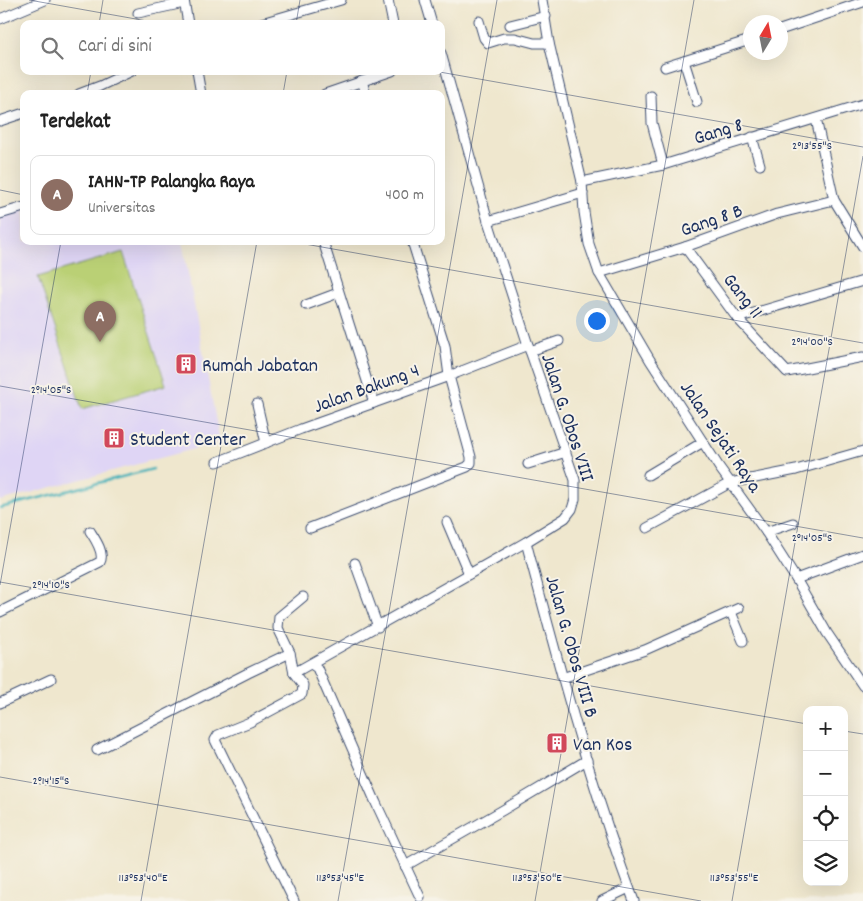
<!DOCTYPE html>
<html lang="id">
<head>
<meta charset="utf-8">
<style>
  :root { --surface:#fff; --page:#f6f6f6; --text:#222; --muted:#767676; --line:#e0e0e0; --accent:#d1495b }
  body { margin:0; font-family:Dekko,sans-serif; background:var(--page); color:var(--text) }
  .controls { position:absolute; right:15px; bottom:15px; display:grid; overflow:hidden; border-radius:10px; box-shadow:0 5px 20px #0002 }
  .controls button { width:45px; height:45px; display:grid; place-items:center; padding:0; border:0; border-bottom:1px solid var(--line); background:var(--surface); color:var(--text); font:25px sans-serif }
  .compass { position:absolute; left:743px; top:15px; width:45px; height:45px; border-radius:50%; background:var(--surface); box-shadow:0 5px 20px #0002; rotate:10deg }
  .you { position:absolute; left:596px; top:320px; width:18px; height:18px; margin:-12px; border:4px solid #fff; border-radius:50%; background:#1a73e8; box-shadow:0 0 0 8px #1a73e833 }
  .badge { display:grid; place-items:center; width:32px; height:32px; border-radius:50%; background:var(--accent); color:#fff; font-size:16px; font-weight:700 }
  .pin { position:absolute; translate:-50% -41px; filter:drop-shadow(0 1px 2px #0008) }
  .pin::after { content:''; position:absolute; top:26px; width:18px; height:15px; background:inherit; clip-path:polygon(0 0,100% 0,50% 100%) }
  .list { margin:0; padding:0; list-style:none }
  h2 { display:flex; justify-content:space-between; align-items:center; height:65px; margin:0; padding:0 20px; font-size:21px }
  h2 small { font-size:16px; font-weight:400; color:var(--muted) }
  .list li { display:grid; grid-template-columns:32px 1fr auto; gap:15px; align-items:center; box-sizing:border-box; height:80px; margin:0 10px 10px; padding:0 10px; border:1px solid var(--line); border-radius:10px }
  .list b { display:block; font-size:19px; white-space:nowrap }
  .list p { margin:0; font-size:16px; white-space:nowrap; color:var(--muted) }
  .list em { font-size:16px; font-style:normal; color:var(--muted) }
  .icon { flex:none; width:28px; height:28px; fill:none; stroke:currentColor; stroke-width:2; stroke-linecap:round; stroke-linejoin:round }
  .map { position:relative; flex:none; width:863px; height:901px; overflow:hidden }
  .search { position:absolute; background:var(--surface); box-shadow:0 5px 20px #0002; left:20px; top:20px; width:425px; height:55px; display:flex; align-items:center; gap:12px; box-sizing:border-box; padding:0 18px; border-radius:10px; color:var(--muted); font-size:19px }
  .panel { position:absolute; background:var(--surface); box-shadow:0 5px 20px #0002; left:20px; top:90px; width:425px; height:155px; border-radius:10px }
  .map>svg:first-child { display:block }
</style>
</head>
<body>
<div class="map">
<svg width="863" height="901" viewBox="0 0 863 901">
  <rect width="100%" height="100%" fill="#f7f3e8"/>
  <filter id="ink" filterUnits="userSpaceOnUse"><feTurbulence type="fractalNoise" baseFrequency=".02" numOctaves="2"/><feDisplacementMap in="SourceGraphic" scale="10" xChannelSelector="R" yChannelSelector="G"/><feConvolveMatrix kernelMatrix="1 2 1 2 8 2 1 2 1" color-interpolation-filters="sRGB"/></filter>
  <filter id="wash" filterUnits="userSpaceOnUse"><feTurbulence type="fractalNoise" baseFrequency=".0096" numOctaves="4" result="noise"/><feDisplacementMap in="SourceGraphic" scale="20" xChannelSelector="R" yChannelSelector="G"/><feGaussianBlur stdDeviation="1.12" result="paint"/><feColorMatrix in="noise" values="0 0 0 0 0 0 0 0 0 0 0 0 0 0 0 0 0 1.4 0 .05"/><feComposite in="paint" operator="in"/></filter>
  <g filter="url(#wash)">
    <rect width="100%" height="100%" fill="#efe7ce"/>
    <!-- built -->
    <path fill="#dfd5f5" d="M24,205V241H182L220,442L0,501V211Z"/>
    <!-- green -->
    <path fill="#bad074" stroke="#6a8069" d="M123,252L166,385L82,409L38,277Z"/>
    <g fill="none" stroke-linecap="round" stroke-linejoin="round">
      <!-- stream -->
      <path stroke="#43b3bb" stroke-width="2.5" d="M0,508L153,469"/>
    </g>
  </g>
  <g filter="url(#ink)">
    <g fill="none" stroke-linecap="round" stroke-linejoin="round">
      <!-- minor casing -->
      <g stroke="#3b4b6f" stroke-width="11">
        <g id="minor">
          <path d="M184,0L188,24"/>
          <path d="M388,0L393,24"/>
          <path d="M425,0L432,24"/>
          <path d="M542,0L549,43L582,182L584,212L589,244L599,273L650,360L719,467L766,532L796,579L827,633L863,686"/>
          <path d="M138,13L184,3"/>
          <path d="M0,19L45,0"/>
          <path d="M479,21L484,38L488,43L504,38H515L534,43H549"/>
          <path d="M258,24L341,0"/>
          <path d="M510,25L546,16"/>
          <path d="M780,30L863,2"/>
          <path d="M684,61L697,102"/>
          <path d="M665,67L750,40"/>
          <path d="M197,71L201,94"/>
          <path d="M362,81L366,94"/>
          <path d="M79,94L100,86L132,71"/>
          <path d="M325,94L392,71"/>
          <path d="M651,96L652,123L663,165"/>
          <path d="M816,119L834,200L863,247"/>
          <path d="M0,121L24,113"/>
          <path d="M752,137L760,165"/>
          <path d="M582,182L663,165L863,104"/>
          <path d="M0,214L24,207"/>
          <path d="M488,221L583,193"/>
          <path d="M323,241L374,403"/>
          <path d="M685,247L737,318L787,372L863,357"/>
          <path d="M599,273L685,247L777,214L834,200"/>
          <path d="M306,305L338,293"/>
          <path d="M737,318L863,281"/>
          <path d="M530,351L559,341"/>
          <path d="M257,404L266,443"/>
          <path d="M217,462L301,429L449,376L528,345"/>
          <path d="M528,464L566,452"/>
          <path d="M648,475L703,442"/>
          <path d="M447,522L469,574"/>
          <path d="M310,528L467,467L471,463V457L449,376L445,346L412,241"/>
          <path d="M647,528L730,483L796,470L863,451"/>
          <path d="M766,532L793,523"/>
          <path d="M526,542C558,663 590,784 634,901"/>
          <path d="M355,563L378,627"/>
          <path d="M796,579L863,554"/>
          <path d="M0,612L100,562C105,553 95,539 90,531"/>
          <path d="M731,612L743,641"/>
          <path d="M311,664L317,668L376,803L420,897"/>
          <path d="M294,673L526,542L565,518L572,509L575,499V480L528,345L488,221L441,53"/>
          <path d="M562,678L645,650L739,608"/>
          <path d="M0,703L51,679"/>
          <path d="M97,750L248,673L290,653"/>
          <path d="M405,866L503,810L587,760"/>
          <path d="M294,901L215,740L218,735L250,722L302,694L303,685L294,673L290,653L278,628L279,617L303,597"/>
          <path d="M602,901L629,888"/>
        </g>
      </g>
      <!-- minor -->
      <use href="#minor" stroke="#fff" stroke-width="9"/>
    </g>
  </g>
  <!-- ticks -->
  <path fill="none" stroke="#1b2f5e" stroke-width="1" stroke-opacity="0.45" d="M29,0L164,24M99,24L103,0M296,24L300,0M434,71L863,147M87,94L91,71M283,94L287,71M0,190L24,195M288,241L863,343M0,386L863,538M0,582L807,724M0,585L61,241M844,731L863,734M0,777L701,901M141,901L257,241M338,901L497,0M535,901L694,0M732,901L863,156"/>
  <!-- icons -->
  <defs>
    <g id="building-square" transform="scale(1.125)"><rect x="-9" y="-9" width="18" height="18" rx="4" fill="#d1495b" stroke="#f7f3e8"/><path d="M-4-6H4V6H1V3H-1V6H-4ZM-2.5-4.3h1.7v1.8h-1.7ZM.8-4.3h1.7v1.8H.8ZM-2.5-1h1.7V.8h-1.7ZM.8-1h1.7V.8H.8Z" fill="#fff"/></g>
  </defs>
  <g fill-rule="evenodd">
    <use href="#building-square" x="186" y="364"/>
    <use href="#building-square" x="114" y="438"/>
    <use href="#building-square" x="557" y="743"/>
  </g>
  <g text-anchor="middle" stroke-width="4" stroke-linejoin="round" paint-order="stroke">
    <!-- street labels -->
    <g font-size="20" fill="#1b2f5e" stroke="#f7f3e8">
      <text transform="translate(718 130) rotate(-17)" y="7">Gang 8</text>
      <text transform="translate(711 219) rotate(-19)" y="7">Gang 8 B</text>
      <text transform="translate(744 295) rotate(52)" y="7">Gang 11</text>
      <text transform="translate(366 387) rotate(-20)" y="7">Jalan Bakung 4</text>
      <text transform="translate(569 417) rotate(72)" y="7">Jalan G. Obos VIII</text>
      <text transform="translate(722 436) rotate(56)" y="7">Jalan Sejati Raya</text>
      <text transform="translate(573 646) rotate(74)" y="7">Jalan G. Obos VIII B</text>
    </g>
    <!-- poi labels -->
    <g font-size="20" fill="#1b2f5e" stroke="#f7f3e8" text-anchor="start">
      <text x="202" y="371">Rumah Jabatan</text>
      <text x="130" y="445">Student Center</text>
      <text x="573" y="750">Van Kos</text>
    </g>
  </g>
  <g font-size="12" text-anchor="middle" fill="#1b2f5e" stroke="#f7f3e8" stroke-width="4" stroke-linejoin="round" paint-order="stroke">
    <text x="812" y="149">2°13'55"S</text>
    <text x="812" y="345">2°14'00"S</text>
    <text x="51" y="393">2°14'05"S</text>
    <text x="812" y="541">2°14'05"S</text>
    <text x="51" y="588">2°14'10"S</text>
    <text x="51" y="784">2°14'15"S</text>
    <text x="143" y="881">113°53'40"E</text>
    <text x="340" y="881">113°53'45"E</text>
    <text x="537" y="881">113°53'50"E</text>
    <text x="734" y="881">113°53'55"E</text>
  </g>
</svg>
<div class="controls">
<button>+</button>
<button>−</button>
<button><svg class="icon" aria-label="locate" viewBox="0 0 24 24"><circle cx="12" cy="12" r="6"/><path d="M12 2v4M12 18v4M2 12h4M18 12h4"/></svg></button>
<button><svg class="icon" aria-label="layers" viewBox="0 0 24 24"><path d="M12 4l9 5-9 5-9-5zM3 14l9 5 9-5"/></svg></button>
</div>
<svg class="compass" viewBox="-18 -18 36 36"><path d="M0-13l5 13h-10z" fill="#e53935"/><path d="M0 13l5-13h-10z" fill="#767676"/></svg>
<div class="you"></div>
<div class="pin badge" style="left:100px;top:342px;background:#8d6e63">A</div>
<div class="search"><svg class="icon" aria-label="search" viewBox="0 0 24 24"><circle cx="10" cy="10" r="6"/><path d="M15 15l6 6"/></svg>Cari di sini</div>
<section class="panel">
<h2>Terdekat<small></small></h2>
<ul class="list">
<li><span class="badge" style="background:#8d6e63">A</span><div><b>IAHN-TP Palangka Raya</b><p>Universitas</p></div><em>400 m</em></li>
</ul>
</section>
</div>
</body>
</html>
